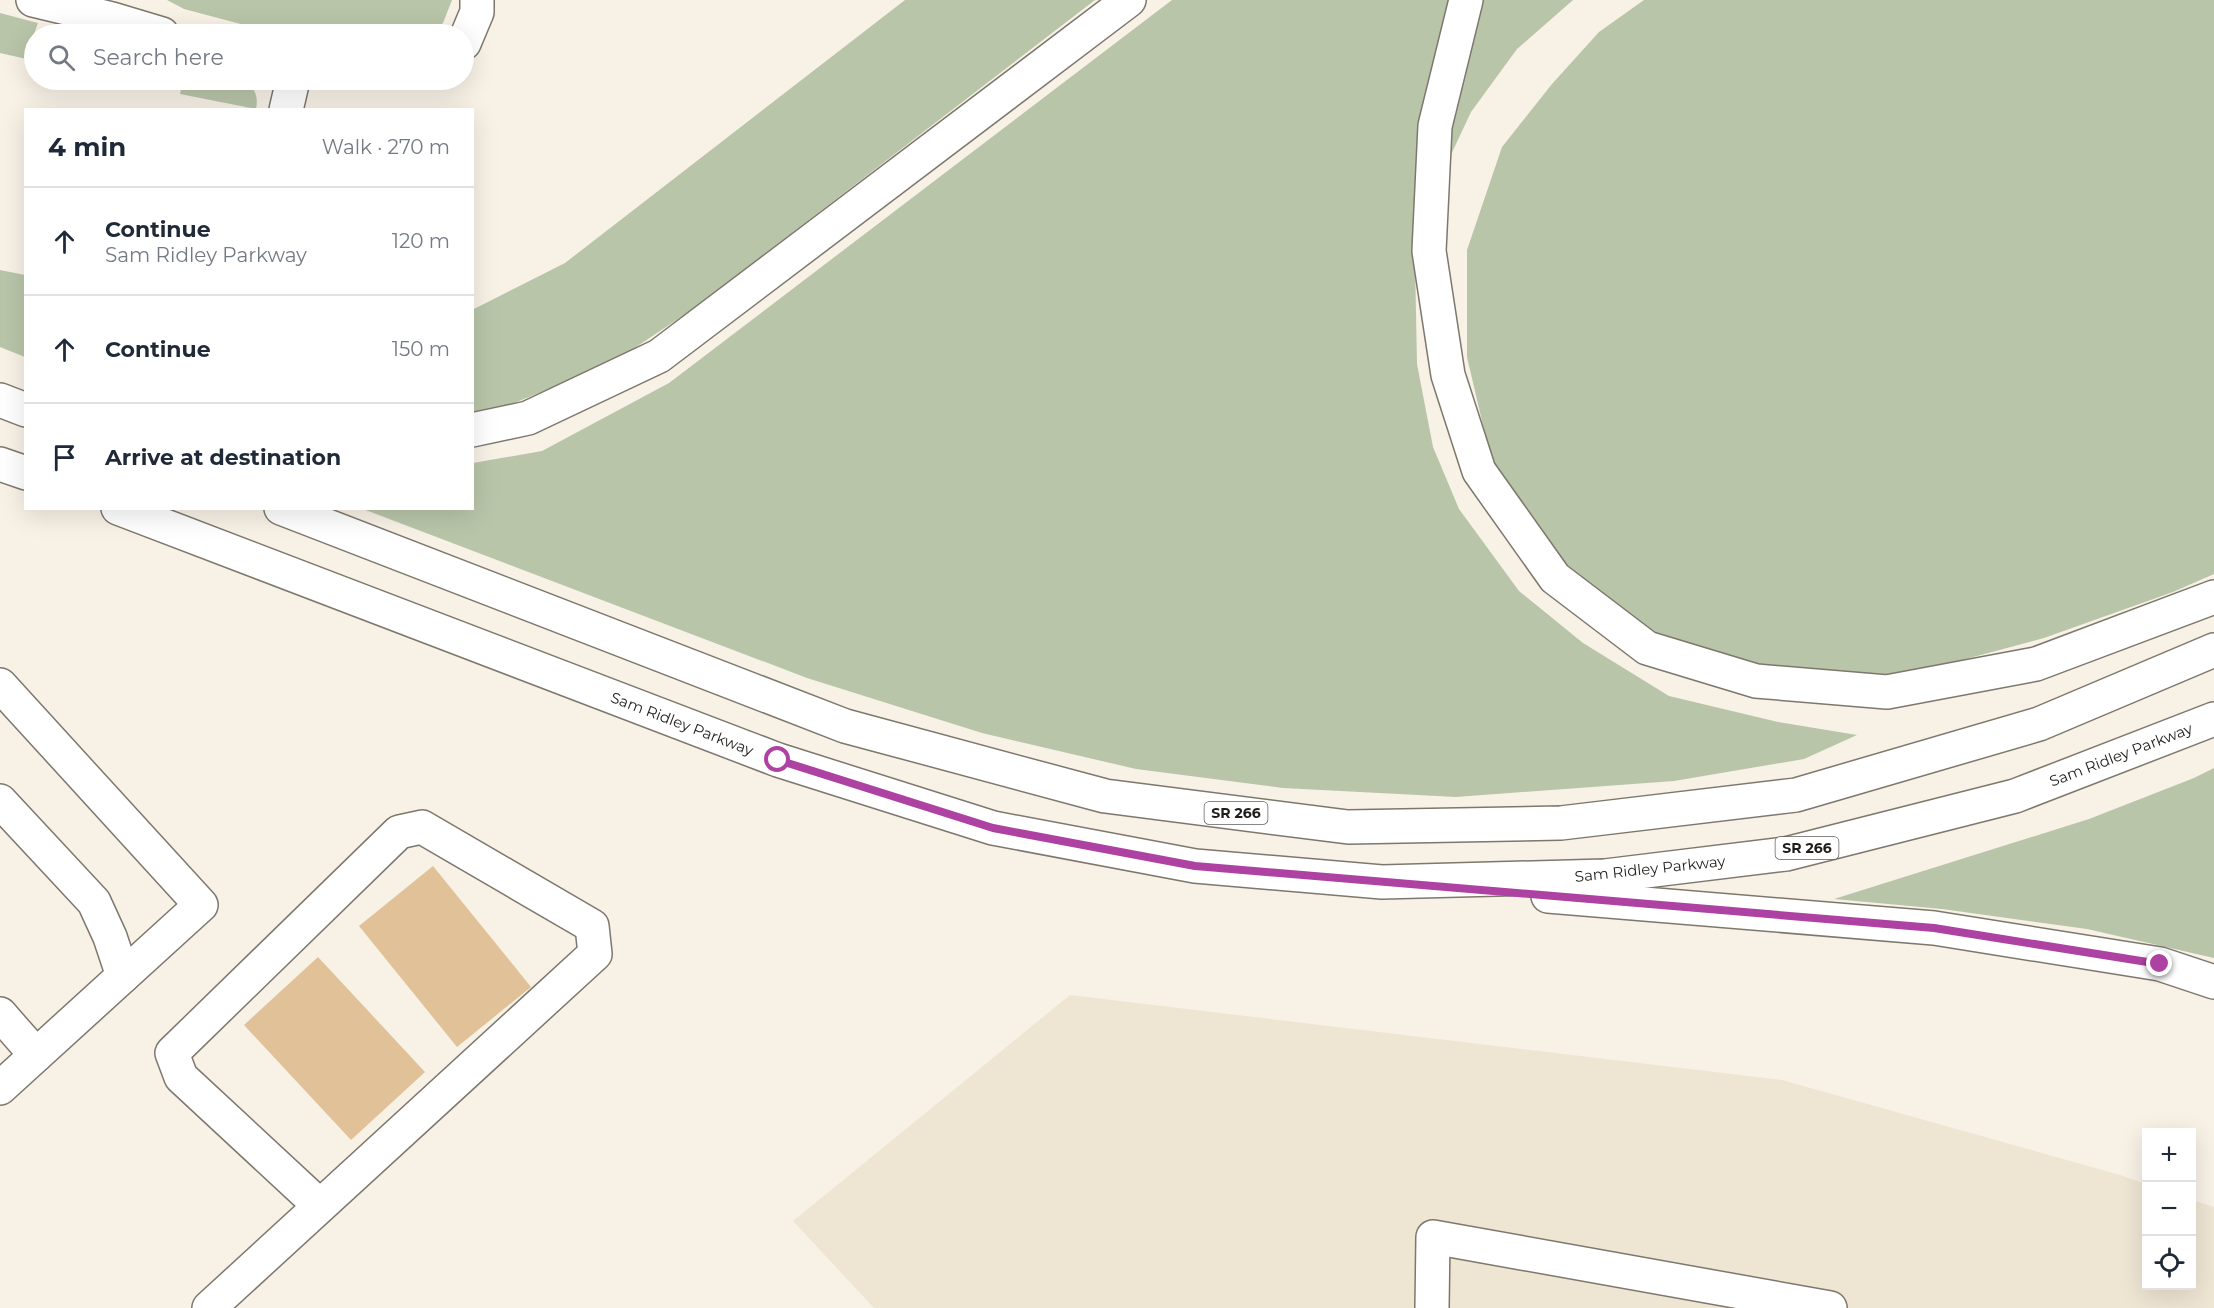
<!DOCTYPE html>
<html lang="en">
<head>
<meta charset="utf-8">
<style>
  :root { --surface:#fff; --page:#f2f2f3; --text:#1f2937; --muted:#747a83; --line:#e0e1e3 }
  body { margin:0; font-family:Montserrat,sans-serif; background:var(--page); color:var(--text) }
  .controls { position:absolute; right:18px; bottom:18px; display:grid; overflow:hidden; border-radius:0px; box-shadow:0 6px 24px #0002 }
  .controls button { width:54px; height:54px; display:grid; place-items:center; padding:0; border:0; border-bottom:2px solid var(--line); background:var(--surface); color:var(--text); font:30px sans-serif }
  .stop { position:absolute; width:18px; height:18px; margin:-14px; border:4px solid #ae42a2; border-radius:50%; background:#fff }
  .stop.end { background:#ae42a2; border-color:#fff; box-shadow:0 2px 6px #0008 }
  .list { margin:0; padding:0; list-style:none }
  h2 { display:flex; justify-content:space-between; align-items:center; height:78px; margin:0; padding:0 24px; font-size:26px }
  h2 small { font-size:20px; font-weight:400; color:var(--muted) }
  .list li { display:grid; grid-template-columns:39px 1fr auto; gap:18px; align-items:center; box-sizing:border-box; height:108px; padding:0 24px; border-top:2px solid var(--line) }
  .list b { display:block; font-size:22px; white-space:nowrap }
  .list p { margin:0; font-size:20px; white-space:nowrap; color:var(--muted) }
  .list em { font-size:20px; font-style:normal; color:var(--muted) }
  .icon { flex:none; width:33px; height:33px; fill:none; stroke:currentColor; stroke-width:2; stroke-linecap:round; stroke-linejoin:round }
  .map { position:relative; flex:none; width:2214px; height:1308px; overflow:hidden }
  .search { position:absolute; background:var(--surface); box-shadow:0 6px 24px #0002; left:24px; top:24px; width:450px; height:66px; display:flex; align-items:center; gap:15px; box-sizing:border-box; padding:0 21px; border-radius:33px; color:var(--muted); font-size:22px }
  .panel { position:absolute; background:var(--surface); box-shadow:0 6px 24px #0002; left:24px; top:108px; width:450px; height:402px; border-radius:0px }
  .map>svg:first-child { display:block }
</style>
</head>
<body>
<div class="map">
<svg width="2214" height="1308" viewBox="0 0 2214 1308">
  <rect width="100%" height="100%" fill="#f8f1e6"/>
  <!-- built -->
  <path fill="#efe5d3" d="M1070,995L1782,1080L2120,1175L2146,1184V1286H2192V1200L2214,1207V1308H874L793,1221Z"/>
  <!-- green -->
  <g fill="#b9c5a9">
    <path d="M167,0H452L443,23L430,34H279L184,9Z"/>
    <path d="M905,0H1095L693,309L612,363L485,415L473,417L472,310L565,263Z"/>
    <path d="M1172,0H1573L1517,49L1471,112L1440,178L1415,262L1417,364L1433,447L1459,509L1519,591L1583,643L1669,696L1778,722L1857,735L1804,759L1674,781L1456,797L1283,788L1136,769L982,733L807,678L363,509L472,508L473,463L542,451L669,383Z"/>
    <path d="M1644,0H2214V574L2173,592L2044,638L1921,671L1836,678L1764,667L1669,641L1599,599L1555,560L1493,468L1467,357V250L1502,147L1552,84L1599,32Z"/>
    <path d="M0,13L38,23L34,34L31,60L0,53Z"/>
    <path d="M183,80H242C254,86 259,96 256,109L180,94Z"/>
    <path d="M0,270L25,275V357L0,347Z"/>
    <path d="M2214,768V958L2087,929L1942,909L1834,899L2089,819L2194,778Z"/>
  </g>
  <!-- building -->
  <g fill="#e0c198">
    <path d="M433,866L531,987L457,1047L359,926Z"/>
    <path d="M318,957L425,1072L351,1140L244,1025Z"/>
  </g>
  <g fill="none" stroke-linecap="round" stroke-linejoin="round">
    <!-- minor casing -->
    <g stroke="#7d776d" stroke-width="36">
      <g id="minor">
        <path d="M33,0L112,19L162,34"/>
        <path d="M464,43L477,12V0"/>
        <path d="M286,110L293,80"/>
        <path d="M0,685L201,905L0,1088"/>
        <path d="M0,801L94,902L110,937L123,976"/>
        <path d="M0,1014L36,1055"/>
        <path d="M209,1308L595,954L592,926L422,827L399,832L172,1053L181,1077L320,1206"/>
        <path d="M1432,1308L1433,1237L1830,1308"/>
      </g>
    </g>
    <!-- major casing -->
    <g stroke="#7d776d" stroke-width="36">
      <g id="major">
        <path d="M1466,0L1435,126L1429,251L1448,375L1479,471L1555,578L1647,648L1756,681L1887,692L2036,664L2214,597"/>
        <path d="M0,400L26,410"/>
        <path d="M472,430L528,418L659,356L1129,0"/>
        <path d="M0,464L26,473"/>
        <path d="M118,508L778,760L993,828L1195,866L1382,882L1605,876L1786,854L2015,796L2214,719"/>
        <path d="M281,508L845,726L1105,796L1348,827L1561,823L1796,795L2039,724L2214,650"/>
        <path d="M1548,896L1934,928L2160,964L2214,982"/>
      </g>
    </g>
    <!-- minor -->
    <use href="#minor" stroke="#fff" stroke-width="33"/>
    <!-- major -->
    <use href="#major" stroke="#fff" stroke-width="33"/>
  </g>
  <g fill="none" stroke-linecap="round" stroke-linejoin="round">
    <!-- route -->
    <path stroke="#ae42a2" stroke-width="8" d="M778,760L993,828L1195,866L1934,928L2160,964"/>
  </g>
  <g text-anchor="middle" stroke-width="4.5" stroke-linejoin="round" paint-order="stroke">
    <!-- shield labels -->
    <g fill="#fff" stroke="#62605e" stroke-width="1.5">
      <rect x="1204.5" y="802" width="63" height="22" rx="4.5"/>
      <rect x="1775.5" y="837" width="63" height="22" rx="4.5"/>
    </g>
    <g font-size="14" font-weight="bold" fill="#1f1c19">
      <text x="1236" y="818">SR 266</text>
      <text x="1807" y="853">SR 266</text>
    </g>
    <!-- street labels -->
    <g font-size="15" fill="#1f1c19" stroke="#fff">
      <text transform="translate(682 724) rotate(21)" y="5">Sam Ridley Parkway</text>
      <text transform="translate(2121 755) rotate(-21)" y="5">Sam Ridley Parkway</text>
      <text transform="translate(1650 869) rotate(-6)" y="5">Sam Ridley Parkway</text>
    </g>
  </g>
</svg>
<div class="controls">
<button>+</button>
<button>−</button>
<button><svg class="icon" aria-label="locate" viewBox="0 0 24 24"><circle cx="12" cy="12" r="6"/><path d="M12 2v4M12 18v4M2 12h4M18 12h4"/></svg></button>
</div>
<div class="stop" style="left:778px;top:760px"></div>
<div class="stop end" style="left:2160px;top:964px"></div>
<div class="search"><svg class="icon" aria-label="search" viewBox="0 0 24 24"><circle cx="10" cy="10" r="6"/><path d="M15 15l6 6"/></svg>Search here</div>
<section class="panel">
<h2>4 min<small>Walk · 270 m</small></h2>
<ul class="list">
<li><svg class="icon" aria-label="ahead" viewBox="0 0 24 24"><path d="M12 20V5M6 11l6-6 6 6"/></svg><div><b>Continue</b><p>Sam Ridley Parkway</p></div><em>120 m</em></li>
<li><svg class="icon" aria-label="ahead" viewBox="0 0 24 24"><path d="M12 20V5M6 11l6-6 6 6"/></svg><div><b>Continue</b></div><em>150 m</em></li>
<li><svg class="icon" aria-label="arrive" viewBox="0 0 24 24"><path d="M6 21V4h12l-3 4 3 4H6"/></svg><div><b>Arrive at destination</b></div></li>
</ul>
</section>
</div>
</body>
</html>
